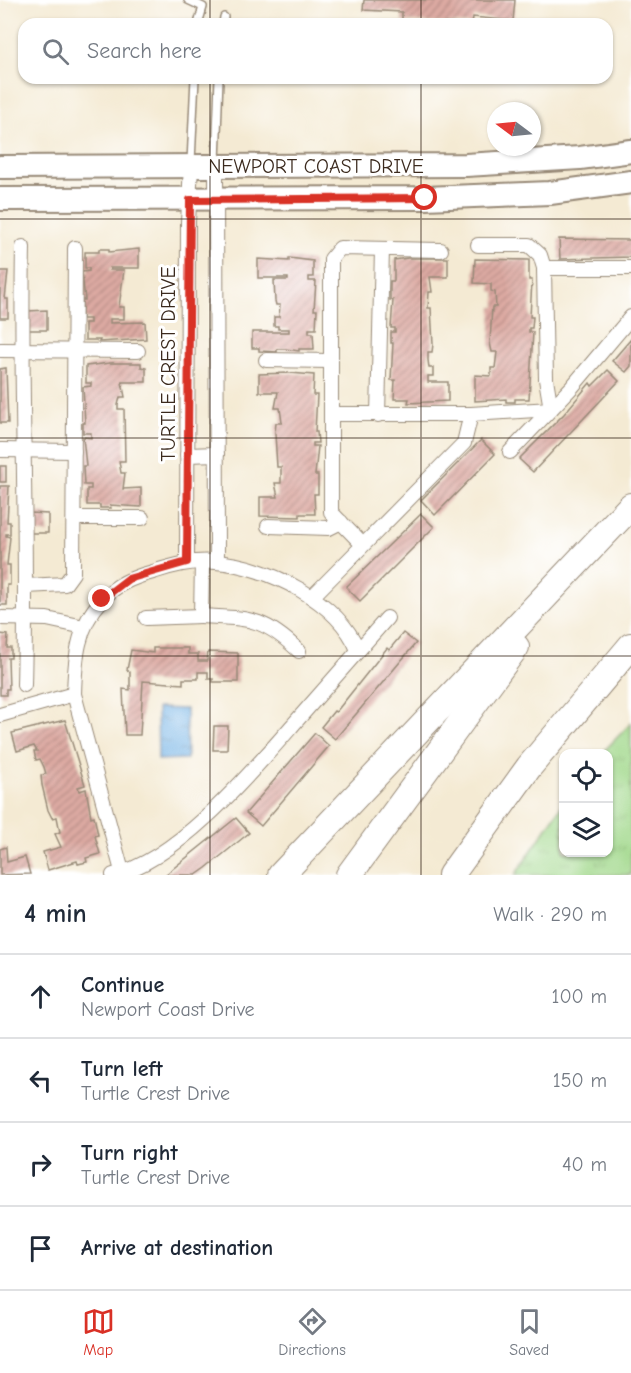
<!DOCTYPE html>
<html lang="en">
<head>
<meta charset="utf-8">
<style>
  :root { --surface:#fff; --page:#f6f6f7; --text:#1f2937; --muted:#747a83; --line:#e0e1e3; --accent:#d93025 }
  body { margin:0; font-family:"Comic Neue",sans-serif; background:var(--page); color:var(--text) }
  .controls { position:absolute; right:18px; bottom:18px; display:grid; overflow:hidden; border-radius:12px; box-shadow:0 2px 4px #0004 }
  .controls button { width:54px; height:54px; display:grid; place-items:center; padding:0; border:0; border-bottom:2px solid var(--line); background:var(--surface); color:var(--text); font:30px sans-serif }
  .compass { position:absolute; left:487px; top:102px; width:54px; height:54px; border-radius:50%; background:var(--surface); box-shadow:0 2px 4px #0004; rotate:286deg }
  .stop { position:absolute; width:18px; height:18px; margin:-14px; border:4px solid #d93025; border-radius:50%; background:#fff }
  .stop.end { background:#d93025; border-color:#fff; box-shadow:0 2px 6px #0008 }
  .list { margin:0; padding:0; list-style:none }
  h2 { display:flex; justify-content:space-between; align-items:center; height:78px; margin:0; padding:0 24px; font-size:26px }
  h2 small { font-size:20px; font-weight:400; color:var(--muted) }
  .list li { display:grid; grid-template-columns:39px 1fr auto; gap:18px; align-items:center; box-sizing:border-box; height:84px; padding:0 24px; border-top:2px solid var(--line) }
  .list b { display:block; font-size:22px; white-space:nowrap }
  .list p { margin:0; font-size:20px; white-space:nowrap; color:var(--muted) }
  .list em { font-size:20px; font-style:normal; color:var(--muted) }
  .icon { flex:none; width:33px; height:33px; fill:none; stroke:currentColor; stroke-width:2; stroke-linecap:round; stroke-linejoin:round }
  .map { position:relative; flex:none; width:631px; height:875px; overflow:hidden }
  .search { position:absolute; background:var(--surface); box-shadow:0 2px 4px #0004; left:18px; right:18px; top:18px; height:66px; display:flex; align-items:center; gap:15px; box-sizing:border-box; padding:0 21px; border-radius:18px; color:var(--muted); font-size:22px }
  .sheet { height:414px; background:var(--surface) }
  nav { display:flex; justify-content:space-around; align-items:center; box-sizing:border-box; height:84px; border-top:2px solid var(--line); background:var(--surface); font-size:16px; color:var(--muted) }
  nav a { display:grid; justify-items:center; gap:3px }
  nav .on { color:var(--accent) }
  .map>svg:first-child { display:block }
</style>
</head>
<body>
<div class="map">
<svg width="631" height="875" viewBox="0 0 631 875">
  <defs>
    <pattern id="grass-tufts" width="24" height="20" patternUnits="userSpaceOnUse" patternTransform="scale(1.5)"><rect width="24" height="20" fill="#9fd788"/><path d="M3 7l-1-3M5 7V3M7 7l1-3M15 17l-1-3M17 17v-4M19 17l1-3" fill="none" stroke="#8ab975"/></pattern>
    <pattern id="water-ripples" width="26" height="14" patternUnits="userSpaceOnUse" patternTransform="scale(1.5)"><rect width="26" height="14" fill="#70b0e4"/><path d="M2 4q2-2 4 0t4 0M15 11q2-2 4 0t4 0" fill="none" stroke="#5d8fb8"/></pattern>
    <pattern id="building-hatch" width="6" height="6" patternUnits="userSpaceOnUse" patternTransform="scale(1.5)"><rect width="6" height="6" fill="#ddaaa3"/><path d="M-1 1l2-2M0 6l6-6M5 7l2-2" fill="none" stroke="#b48b84"/></pattern>
  </defs>
  <rect width="100%" height="100%" fill="#fff"/>
  <filter id="ink" filterUnits="userSpaceOnUse"><feTurbulence type="fractalNoise" baseFrequency=".0167" numOctaves="2"/><feDisplacementMap in="SourceGraphic" scale="12" xChannelSelector="R" yChannelSelector="G"/><feConvolveMatrix kernelMatrix="1 2 1 2 8 2 1 2 1" color-interpolation-filters="sRGB"/></filter>
  <filter id="wash" filterUnits="userSpaceOnUse"><feTurbulence type="fractalNoise" baseFrequency=".008" numOctaves="4" result="noise"/><feDisplacementMap in="SourceGraphic" scale="24" xChannelSelector="R" yChannelSelector="G"/><feGaussianBlur stdDeviation="1.35" result="paint"/><feColorMatrix in="noise" values="0 0 0 0 0 0 0 0 0 0 0 0 0 0 0 0 0 1.4 0 .05"/><feComposite in="paint" operator="in"/></filter>
  <g filter="url(#wash)">
    <rect width="100%" height="100%" fill="#f4ead3"/>
    <!-- grass -->
    <path fill="url(#grass-tufts)" stroke="#6d8053" stroke-width="1.5" d="M631,723V875H515L563,804L564,852H608V754L602,753Z"/>
    <!-- water -->
    <path fill="url(#water-ripples)" stroke="#566d81" stroke-width="1.5" d="M157,708L186,709L187,759L158,760Z"/>
    <g id="blocks">
      <!-- building -->
      <g fill="url(#building-hatch)">
        <path d="M364,0H515L513,21L473,17L472,24L402,22V12L363,10Z"/>
        <path d="M559,239L631,240V257L560,259Z"/>
        <path d="M99,249H109V252L139,249V268H110V270H124L119,307H124V319H110V323L145,322L146,339L99,342L100,340H85V323H90V319H82V300H85L82,272L89,271V268H85V252H99Z"/>
        <path d="M289,258L313,261V277H309V281H316L314,310H317L316,329H309V333H313L314,349H299V351L286,349H277V352L259,351V348H252V332H289V329H278V326H274V317H279L280,305H276L275,301L274,280H288V278H258V259L289,261Z"/>
        <path d="M408,258H448V277H430L432,292H429L428,308H431L433,344L432,352H428V360L429,368H433V376H428V382H448V401L408,403L409,399H394L395,380H391L393,343H391V332H395V328H391L393,300H390V281H394V260Z"/>
        <path d="M475,259L529,260V280H532L530,317H533L532,328H529V332H533L529,399H515V402H506V399L475,401V375L491,376V368H495L497,352H492L490,343L492,307H496L495,292L491,291V284L474,283Z"/>
        <path d="M0,271H8L5,299H8V318H0Z"/>
        <path d="M47,310V330H28V311Z"/>
        <path d="M631,339V366L626,372L612,361Z"/>
        <path d="M110,363H141V367L146,368V382H122L125,397H120L118,405V409H124L125,461H119L121,473H125L123,489L141,488V507L110,505L111,508H100V505H87V489H91V485H84L83,466H86L83,437L91,438V433H83V423H85L83,387L91,386V383H86V366Z"/>
        <path d="M6,368L8,423H0V369Z"/>
        <path d="M608,370L619,381L533,472L519,459L564,414L590,383L592,386Z"/>
        <path d="M290,373L314,375L313,395H317L315,432H317L318,443H313V446H318L315,475H318V494H314L315,514H300V517L260,516V497H278L275,483H281V467H277L275,433L276,423H282L280,408H275L278,392H259V374Z"/>
        <path d="M481,440L495,454L435,515L421,500Z"/>
        <rect x="0" y="466" width="6" height="16"/>
        <path d="M0,486H9L7,522H10V534H6V536L10,537L7,565H10V585H7V605H0Z"/>
        <path d="M30,513L48,514V533H29Z"/>
        <path d="M421,514L434,527L360,601L346,587Z"/>
        <path d="M403,633L416,643L335,739L321,727L334,711L336,712L387,648L389,650Z"/>
        <path d="M0,634L8,635L7,648H11V658H8L9,689H6V695H0Z"/>
        <path d="M153,648H188V654H198V661H207L208,652L238,653V682H213V679H208V672H198V679H183V684L143,681L140,735H125L123,689L130,690V672L127,670L131,650L153,653Z"/>
        <path d="M65,720L85,785L78,787L79,791L86,789L91,817L94,816L98,835L95,836L100,854L86,858L87,862L78,864L77,861L48,870L43,852L61,847L55,834L60,832L57,817L52,818L48,810L42,785L41,775L46,774L44,767L40,759L36,760L34,751H37L34,746L17,751L12,733Z"/>
        <path d="M214,726H228L227,750H213Z"/>
        <path d="M315,733L329,746L261,826L246,813Z"/>
        <path d="M236,818L249,833L206,868L196,875H165Z"/>
        <path d="M6,847L7,862L25,857L30,874L0,875V849Z"/>
      </g>
    </g>
  </g>
  <g filter="url(#ink)">
    <use href="#blocks" fill-opacity="0" stroke="#988a78" stroke-width="1.5"/>
    <g fill="none" stroke-linecap="round" stroke-linejoin="round">
      <!-- service casing -->
      <g stroke="#988a78" stroke-width="10">
        <g id="service">
          <path d="M188,0L203,7L198,24"/>
          <path d="M223,24L224,17"/>
          <path d="M191,162L195,78"/>
          <path d="M216,163L219,78"/>
        </g>
      </g>
      <!-- minor casing -->
      <g stroke="#988a78" stroke-width="16">
        <g id="minor">
          <path d="M216,166L217,562"/>
          <path d="M23,247C20,393 28,539 24,685"/>
          <path d="M544,268H631"/>
          <path d="M0,350L138,351"/>
          <path d="M266,360L330,361"/>
          <path d="M331,414H471L551,409L546,379L544,268L540,255L529,245H478"/>
          <path d="M378,415L382,249"/>
          <path d="M0,450L74,451"/>
          <path d="M510,452L572,387L631,317"/>
          <path d="M187,455L217,454"/>
          <path d="M74,518H142"/>
          <path d="M268,526L329,528L341,522"/>
          <path d="M362,544L331,512V259L340,248L441,250"/>
          <path d="M187,562L188,222L191,166"/>
          <path d="M202,562L201,616C249,619 262,616 299,651"/>
          <path d="M26,586L65,584L73,573L75,248"/>
          <path d="M312,597L464,443L471,414"/>
          <path d="M0,618L47,619L84,627"/>
          <path d="M146,618L201,616"/>
          <path d="M74,694L123,875"/>
          <path d="M0,715L74,694C75,660 77,626 102,600C116,584 134,577 153,572C174,565 194,560 216,562C268,566 338,601 358,650"/>
          <path d="M113,875C178,861 256,767 299,718C329,684 358,651 387,618"/>
        </g>
      </g>
      <!-- primary casing -->
      <g stroke="#988a78" stroke-width="26">
        <g id="primary">
          <path d="M0,167L466,165L580,158L631,151"/>
          <path d="M0,199L425,198L550,193L631,182"/>
        </g>
      </g>
      <!-- motorway casing -->
      <g stroke="#988a78" stroke-width="28">
        <g id="motorway">
          <path d="M281,875L631,506"/>
          <path d="M349,875L516,647"/>
          <path d="M451,875L529,767L631,646"/>
        </g>
      </g>
      <!-- service -->
      <use href="#service" stroke="#fff" stroke-width="7"/>
      <!-- minor -->
      <use href="#minor" stroke="#fff" stroke-width="14"/>
      <!-- primary -->
      <use href="#primary" stroke="#fff" stroke-width="22"/>
      <!-- motorway -->
      <use href="#motorway" stroke="#fff" stroke-width="26"/>
    </g>
  </g>
  <g fill="none" stroke-linecap="round" stroke-linejoin="round" filter="url(#ink)">
    <!-- route -->
    <path stroke="#d93025" stroke-width="8" d="M102,599L128,579L187,562L190,200L425,198"/>
  </g>
  <!-- grid -->
  <path fill="none" stroke="#3b2a1e" stroke-width="1.5" stroke-opacity="0.55" d="M210,0V24M421,0V24M210,78V875M421,78V875M0,219H631M0,438H631M0,656H631"/>
  <g text-anchor="middle" stroke-width="6" stroke-linejoin="round" paint-order="stroke">
    <!-- street labels -->
    <g font-size="20" fill="#3b2a1e" stroke="#fff">
      <text x="316" y="173">NEWPORT COAST DRIVE</text>
      <text transform="translate(168 364) rotate(-90)" y="7">TURTLE CREST DRIVE</text>
    </g>
  </g>
</svg>
<div class="controls">
<button><svg class="icon" aria-label="locate" viewBox="0 0 24 24"><circle cx="12" cy="12" r="6"/><path d="M12 2v4M12 18v4M2 12h4M18 12h4"/></svg></button>
<button><svg class="icon" aria-label="layers" viewBox="0 0 24 24"><path d="M12 4l9 5-9 5-9-5zM3 14l9 5 9-5"/></svg></button>
</div>
<svg class="compass" viewBox="-18 -18 36 36"><path d="M0-13l5 13h-10z" fill="#e53935"/><path d="M0 13l5-13h-10z" fill="#747a83"/></svg>
<div class="stop" style="left:425px;top:198px"></div>
<div class="stop end" style="left:102px;top:599px"></div>
<div class="search"><svg class="icon" aria-label="search" viewBox="0 0 24 24"><circle cx="10" cy="10" r="6"/><path d="M15 15l6 6"/></svg>Search here</div>
</div>
<section class="sheet">
<h2>4 min<small>Walk · 290 m</small></h2>
<ul class="list">
<li><svg class="icon" aria-label="ahead" viewBox="0 0 24 24"><path d="M12 20V5M6 11l6-6 6 6"/></svg><div><b>Continue</b><p>Newport Coast Drive</p></div><em>100 m</em></li>
<li><svg class="icon" aria-label="left" viewBox="0 0 24 24"><path d="M17 20v-9H6M10 6l-5 5 5 5"/></svg><div><b>Turn left</b><p>Turtle Crest Drive</p></div><em>150 m</em></li>
<li><svg class="icon" aria-label="right" viewBox="0 0 24 24"><path d="M7 20v-9h11M14 6l5 5-5 5"/></svg><div><b>Turn right</b><p>Turtle Crest Drive</p></div><em>40 m</em></li>
<li><svg class="icon" aria-label="arrive" viewBox="0 0 24 24"><path d="M6 21V4h12l-3 4 3 4H6"/></svg><div><b>Arrive at destination</b></div></li>
</ul>
</section>
<nav>
<a class="on"><svg class="icon" aria-label="map" viewBox="0 0 24 24"><path d="M3 6l6-2 6 2 6-2v14l-6 2-6-2-6 2zM9 4v14M15 6v14"/></svg>Map</a>
<a><svg class="icon" aria-label="directions" viewBox="0 0 24 24"><path d="M12 3l9 9-9 9-9-9zM9 14v-3h6M13 9l2 2-2 2"/></svg>Directions</a>
<a><svg class="icon" aria-label="saved" viewBox="0 0 24 24"><path d="M7 4h10v16l-5-4-5 4z"/></svg>Saved</a>
</nav>
</body>
</html>
